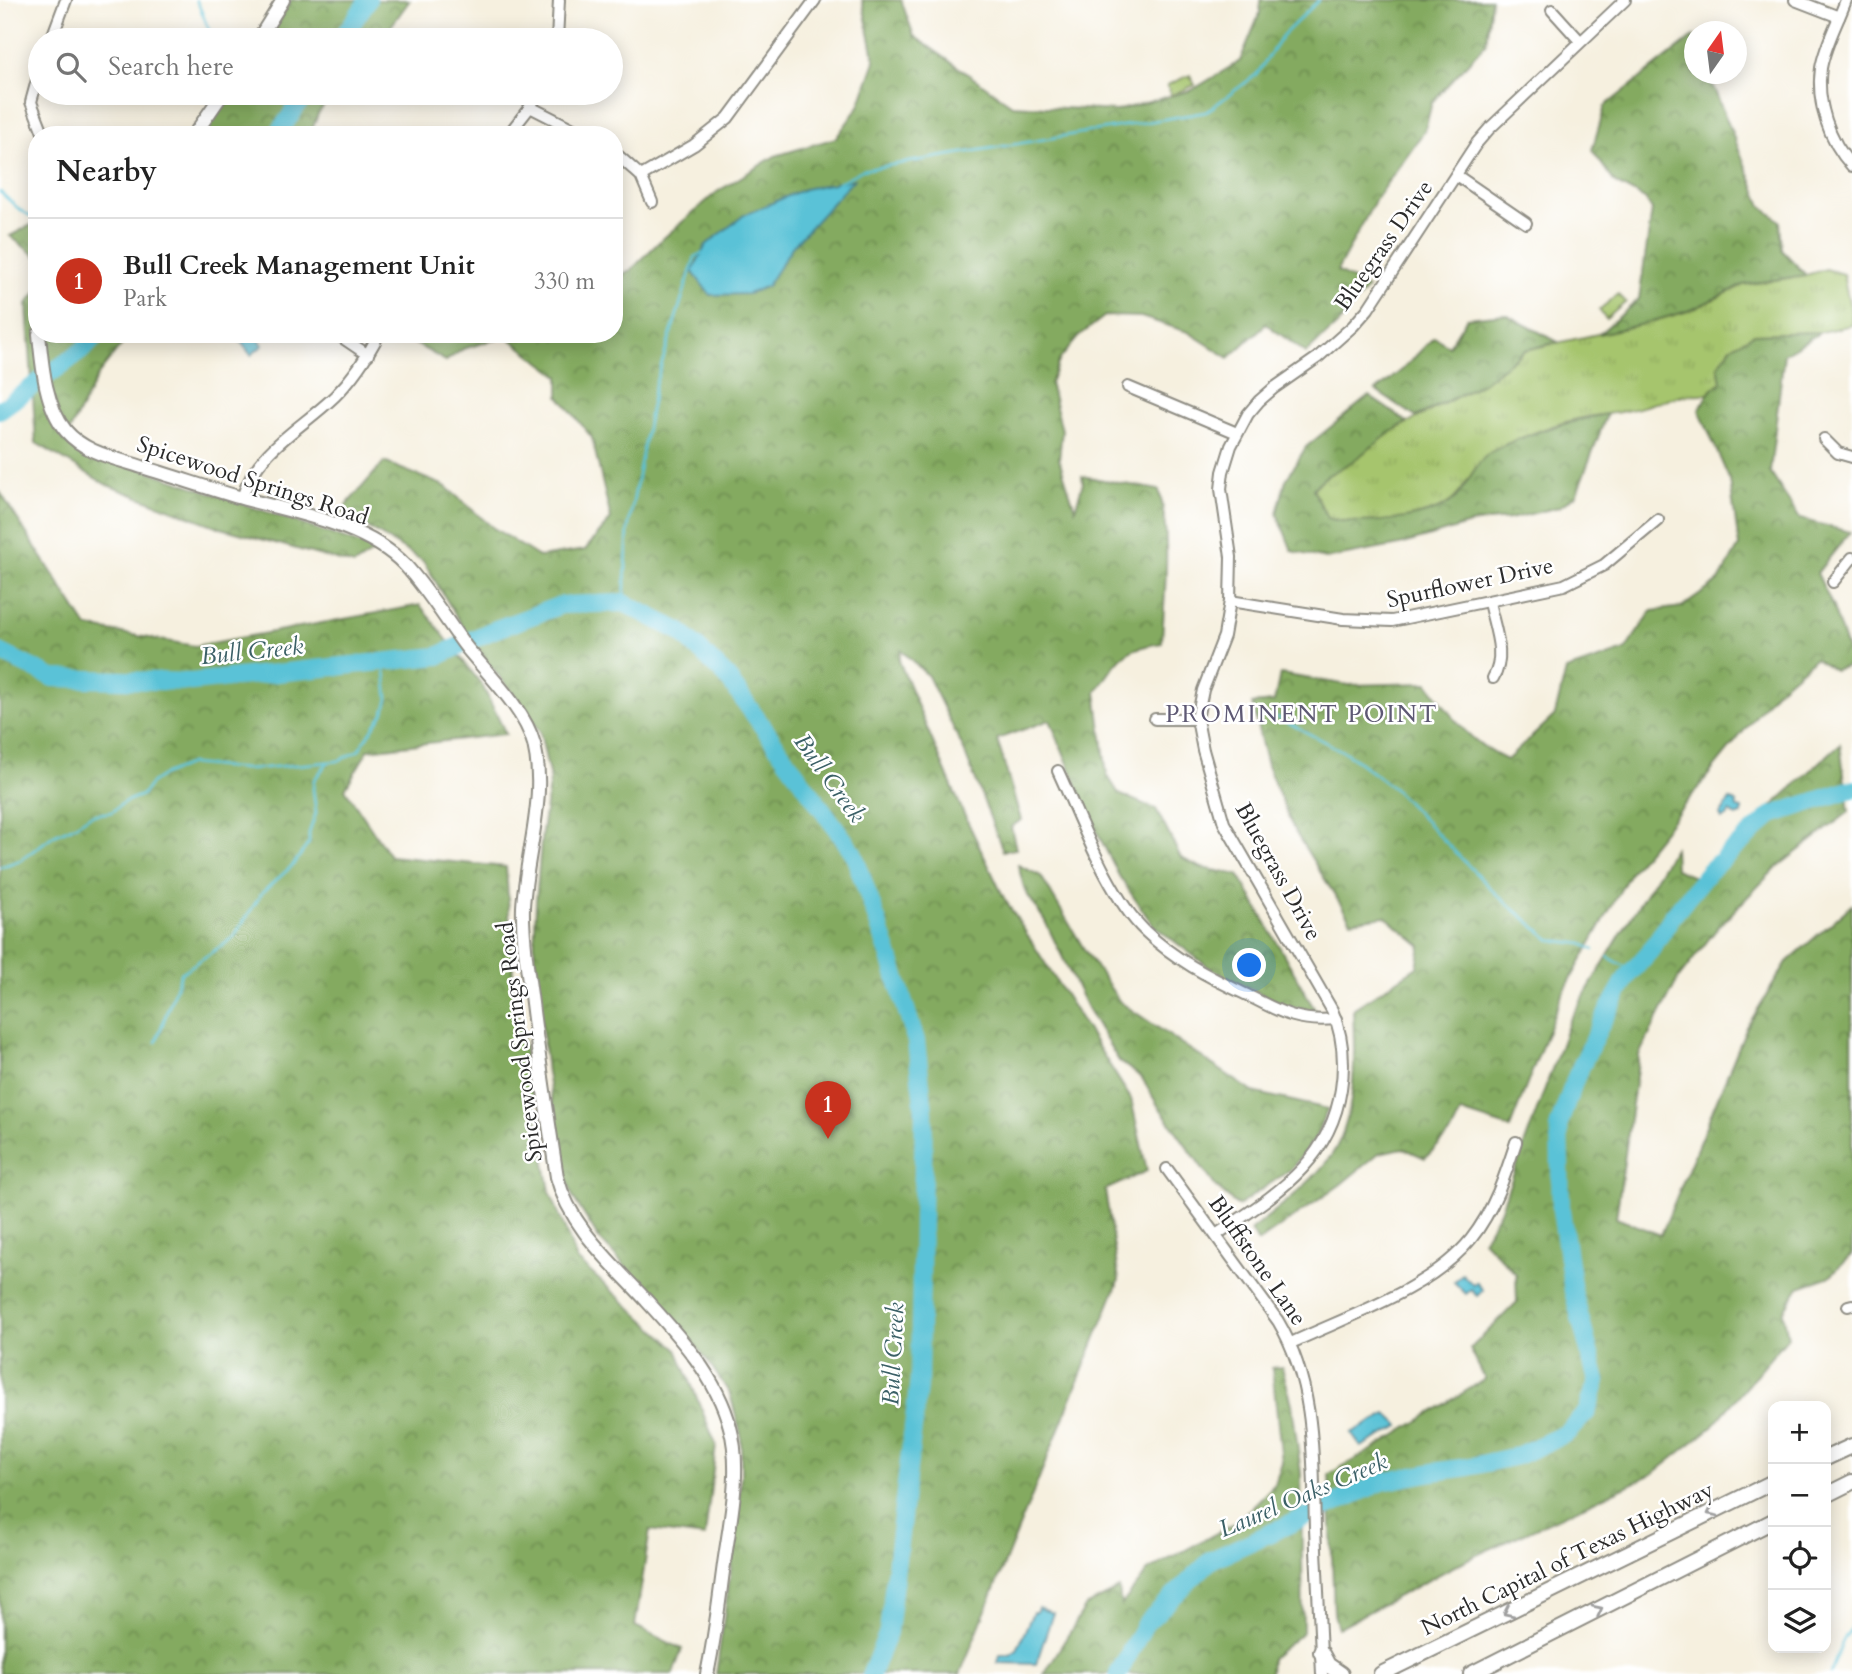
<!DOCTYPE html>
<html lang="en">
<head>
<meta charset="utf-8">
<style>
  :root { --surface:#fff; --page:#f6f6f6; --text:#222; --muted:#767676; --line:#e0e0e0; --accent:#c8321e }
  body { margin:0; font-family:Cardo,serif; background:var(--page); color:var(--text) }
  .controls { position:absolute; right:21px; bottom:21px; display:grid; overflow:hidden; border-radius:14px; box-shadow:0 4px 18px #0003 }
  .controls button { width:63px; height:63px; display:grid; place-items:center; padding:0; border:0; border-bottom:2px solid var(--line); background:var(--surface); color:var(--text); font:35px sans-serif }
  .compass { position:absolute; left:1684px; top:21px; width:63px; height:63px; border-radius:50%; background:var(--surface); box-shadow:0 4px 18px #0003; rotate:14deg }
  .you { position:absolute; left:1250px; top:966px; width:24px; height:24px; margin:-18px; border:5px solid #fff; border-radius:50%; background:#1a73e8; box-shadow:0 0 0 10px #1a73e833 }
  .badge { display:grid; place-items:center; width:46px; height:46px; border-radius:50%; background:var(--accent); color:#fff; font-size:23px; font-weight:700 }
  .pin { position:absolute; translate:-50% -58px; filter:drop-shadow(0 2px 4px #0008) }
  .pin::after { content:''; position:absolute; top:37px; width:24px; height:21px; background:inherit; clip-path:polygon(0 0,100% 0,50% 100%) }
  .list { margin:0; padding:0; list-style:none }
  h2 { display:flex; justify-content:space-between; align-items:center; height:91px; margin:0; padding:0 28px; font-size:30px }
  h2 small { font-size:23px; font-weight:400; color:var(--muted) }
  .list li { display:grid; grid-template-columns:46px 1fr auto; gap:21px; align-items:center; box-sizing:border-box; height:126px; padding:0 28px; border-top:2px solid var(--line) }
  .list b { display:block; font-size:26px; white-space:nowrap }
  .list p { margin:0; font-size:23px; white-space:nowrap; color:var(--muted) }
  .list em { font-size:23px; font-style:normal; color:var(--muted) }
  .icon { flex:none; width:38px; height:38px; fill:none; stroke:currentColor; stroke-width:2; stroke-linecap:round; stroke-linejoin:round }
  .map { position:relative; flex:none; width:1852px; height:1674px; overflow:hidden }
  .search { position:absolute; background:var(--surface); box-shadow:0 4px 18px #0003; left:28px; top:28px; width:595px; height:77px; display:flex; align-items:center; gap:18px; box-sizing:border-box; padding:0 24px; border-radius:38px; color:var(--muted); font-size:26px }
  .panel { position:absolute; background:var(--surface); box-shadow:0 4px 18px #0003; left:28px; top:126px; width:595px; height:217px; border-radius:28px }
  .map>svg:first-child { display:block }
</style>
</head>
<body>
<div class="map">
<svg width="1852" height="1674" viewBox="0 0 1852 1674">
  <defs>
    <pattern id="grass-tufts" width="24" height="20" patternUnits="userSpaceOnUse" patternTransform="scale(1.75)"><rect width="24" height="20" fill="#a6c56d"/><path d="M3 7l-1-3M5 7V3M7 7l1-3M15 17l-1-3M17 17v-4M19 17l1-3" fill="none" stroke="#8fa95f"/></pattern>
    <pattern id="forest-crowns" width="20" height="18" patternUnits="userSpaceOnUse" patternTransform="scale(1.75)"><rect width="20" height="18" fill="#84aa60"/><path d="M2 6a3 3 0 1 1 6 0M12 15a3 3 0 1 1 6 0" fill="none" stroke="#6c8b4f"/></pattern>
  </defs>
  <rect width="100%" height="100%" fill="#fff"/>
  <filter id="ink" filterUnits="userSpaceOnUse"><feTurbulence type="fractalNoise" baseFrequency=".0143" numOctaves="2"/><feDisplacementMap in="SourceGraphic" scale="14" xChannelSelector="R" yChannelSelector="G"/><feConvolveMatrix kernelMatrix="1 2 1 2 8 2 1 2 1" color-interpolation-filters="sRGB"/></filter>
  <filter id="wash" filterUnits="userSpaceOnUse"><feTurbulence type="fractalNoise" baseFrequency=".00686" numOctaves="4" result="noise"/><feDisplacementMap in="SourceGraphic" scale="28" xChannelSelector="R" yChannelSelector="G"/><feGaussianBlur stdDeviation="1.57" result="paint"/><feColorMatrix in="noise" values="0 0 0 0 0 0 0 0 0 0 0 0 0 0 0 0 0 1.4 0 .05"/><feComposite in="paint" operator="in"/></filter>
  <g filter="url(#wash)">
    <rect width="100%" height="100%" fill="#f6f0df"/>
    <!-- grass -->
    <path fill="url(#grass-tufts)" stroke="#68784c" stroke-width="2" d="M1826,269L1843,274C1846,292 1852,307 1852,325L1821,332L1754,334L1721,382L1708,394C1677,393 1660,403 1630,410C1613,414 1595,415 1577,419C1551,425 1516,439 1492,452C1476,461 1468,484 1455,498C1435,521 1355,527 1327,518L1313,489L1323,477L1351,462L1387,434L1483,383L1525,350L1643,324L1692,310L1743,285L1806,275Z"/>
    <!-- forest -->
    <g fill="url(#forest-crowns)" stroke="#586a46" stroke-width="2">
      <path d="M291,0H410L381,40H269Z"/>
      <path d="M862,0H901L914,36L1012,105L1116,111L1192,90L1240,61L1260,13V0H1491L1486,43L1432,102L1425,130L1377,197L1337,271L1367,288L1337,325L1306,353L1266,324L1229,358L1188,332L1141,317L1105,316L1079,336L1060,359L1050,383L1062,430L1059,459L1075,509L1083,483L1082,476L1159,490C1172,539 1164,593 1162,643C1119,649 1120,659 1096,692L1107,775L1119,794L1156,809L1181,858L1202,868L1239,875L1315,1010L1285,1006L1211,969L1153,925L1119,876L1093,824L1050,720L997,739L1021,820L1011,827L1016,849L1003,851L963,748L928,676L901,650L899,661L920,712L963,812L1004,898L1131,1099L1147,1171L1105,1190L1119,1280L960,1674H716L735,1540L741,1476V1435L730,1394L710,1364L673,1317L599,1239L573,1197L563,1165L547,1073L534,955L536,901L542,831L550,779L540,732L516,697L475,647L423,561L341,511L384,462L445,486L492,527L539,557L585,550L611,519L592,438L559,396V376L506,336L463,349L446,361L398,334H614V278L631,270L659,242L717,192L775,156L836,138L859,106L875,61Z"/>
      <path d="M1694,36V74H1708L1762,206L1780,221L1782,250L1806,275L1743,285L1691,310L1643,324L1599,334L1639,299L1652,210L1645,199L1615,183L1592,150L1605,106Z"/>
      <path d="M232,93H333L318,114L310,135H202Z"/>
      <path d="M37,222V257L10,236Z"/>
      <path d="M37,291V334H130L98,375L64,442L377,550L354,565L221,528L107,485L36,443L27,304Z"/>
      <path d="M1505,314L1558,342L1525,350L1483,383L1416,417L1376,391L1402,370L1434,337L1449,346L1467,318Z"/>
      <path d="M1821,332L1784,354L1770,472L1800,519L1850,532L1817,573L1833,607L1852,665L1834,670L1815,658L1775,692L1631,871L1561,997L1510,1128L1461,1112L1451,1133L1425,1158L1403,1148L1379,1153L1340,1185L1258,1242L1251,1230C1277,1209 1306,1188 1327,1161C1358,1124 1355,1055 1353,1009L1417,967L1421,946L1385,916L1351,921L1294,830L1267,766L1252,704L1274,702L1280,674L1349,685L1428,683C1453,718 1467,741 1507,760L1555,715L1566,670L1625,650L1652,611L1682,607L1719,581L1739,546L1730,481L1699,410L1708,394L1721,382L1718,366L1731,347L1754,334Z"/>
      <path d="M1369,396L1407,422C1387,434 1371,448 1353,461C1336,472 1326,473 1313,489L1327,518C1355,527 1434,520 1455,498C1468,485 1475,462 1491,452C1520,435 1574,420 1607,414L1576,495L1559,507L1510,519L1477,522L1400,545L1325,559L1292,551L1277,513L1286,480L1306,447Z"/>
      <path d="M0,492L87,627L195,646L420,605L482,685L506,734L368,750L345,789L390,856L506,867L514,989L550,1191L577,1260L677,1349L716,1445L705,1537L650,1530L635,1626L682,1649L673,1674H0Z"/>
      <path d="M1840,744L1849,812L1776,868L1719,926L1678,979L1639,1055L1616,1218L1661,1235L1747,1027L1787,962L1852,905V1254L1829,1277L1799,1287L1783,1312L1788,1337L1712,1427L1653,1474L1468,1559L1338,1628L1334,1614L1329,1474L1377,1447L1485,1379L1470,1349L1517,1302L1516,1274L1483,1240L1500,1211L1570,1020L1617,940L1674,848L1675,869L1694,877Z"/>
      <path d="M1018,865L1041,876L1084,949L1120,1002L1253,1092L1328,1109L1314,1140L1291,1169L1238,1206L1216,1187L1157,1104L1142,1078L1119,1061L1087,1008L1045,921L1025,891Z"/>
      <path d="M1282,1367L1292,1404L1301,1473L1303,1632L1271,1658L1270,1674H1044L1086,1606L1119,1589L1121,1605L1149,1570L1237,1522L1275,1484L1282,1462L1272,1368Z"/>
    </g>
    <!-- pitch -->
    <g fill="#a6c56d" stroke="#68784c" stroke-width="2">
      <path d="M1190,75L1195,85L1171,95L1167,85Z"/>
      <path d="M1618,294L1626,302L1606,319L1599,310Z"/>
    </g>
    <!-- water -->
    <g fill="#5ac2d7" stroke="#427681" stroke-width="2">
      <path d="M854,179L792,247L767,286L748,294L710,295L692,271L706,245L744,215L804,189Z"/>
      <path d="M235,334H255L263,345L251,355Z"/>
      <path d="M1730,800L1736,802L1737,808L1742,809V814L1736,816L1730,812L1727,817L1722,819L1720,815Z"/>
      <path d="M1462,1274L1473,1285L1476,1282L1483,1290L1477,1296L1471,1290L1466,1294L1454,1282Z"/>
      <path d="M1387,1414L1400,1426L1361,1447L1351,1433Z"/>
      <path d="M1038,1608L1053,1613L1036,1664L998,1663L1000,1655H1010L1017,1650L1033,1612H1036Z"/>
    </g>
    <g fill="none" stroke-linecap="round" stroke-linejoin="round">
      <!-- stream -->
      <g stroke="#5ac2d7" stroke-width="2.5">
        <path d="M196,0C204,13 206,30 216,40"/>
        <path d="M272,93L293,111"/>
        <path d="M836,184L862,170L1206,112L1257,74L1282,36L1319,0"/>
        <path d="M0,192L20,210L37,220"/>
        <path d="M624,603L628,529L655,385L695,257L702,253"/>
        <path d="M1277,717L1348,754L1393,788L1498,896L1551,940L1583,944L1594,950"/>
        <path d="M0,867L21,860L54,835L74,826L91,815L112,812L124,802L142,795L152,782L161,776L190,764L245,769L264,768L338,761L358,751L384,712L388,699L384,662"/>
        <path d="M1608,957L1633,971"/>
        <path d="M156,1042L181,973L233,938L262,893L293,865L309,843V833L316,813L313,789L314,780L328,762"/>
        <path d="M1830,1674L1843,1641L1852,1626"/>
      </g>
      <!-- river -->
      <g stroke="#5ac2d7" stroke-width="18">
        <path d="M341,40L368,0"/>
        <path d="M277,135L306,93"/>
        <path d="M0,410L84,349L98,334"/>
        <path d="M0,652L53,678L191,682L438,656L491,631L561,605L624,603L681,632L727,677L853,852L888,951L916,1041L924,1112L919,1379L888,1632L871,1674"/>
        <path d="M1118,1674L1145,1624L1211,1560L1382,1482L1433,1472L1468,1467L1517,1456L1567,1433L1587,1412L1597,1381L1573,1291L1561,1210L1559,1124L1576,1077L1603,1020L1627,977L1651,950L1671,918L1709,871L1772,815L1852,789"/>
      </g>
    </g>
  </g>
  <g filter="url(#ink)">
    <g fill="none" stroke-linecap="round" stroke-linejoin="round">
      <!-- minor casing -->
      <g stroke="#908e85" stroke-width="14">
        <g id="minor">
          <path d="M1795,0L1839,17"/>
          <path d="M1846,0C1838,22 1825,45 1821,68C1816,102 1829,141 1852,166"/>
          <path d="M1552,10L1580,41"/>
          <path d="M51,40L66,0"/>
          <path d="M557,40L559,0"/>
          <path d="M40,69L31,102L44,135"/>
          <path d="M530,107L585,135"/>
          <path d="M508,135L530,107L538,93"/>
          <path d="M614,152L641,176L652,202"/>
          <path d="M1456,175L1526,223"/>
          <path d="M641,176L694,145L728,118L815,0"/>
          <path d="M337,334L368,355"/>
          <path d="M1128,387L1237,433"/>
          <path d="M1824,439L1838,453L1852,457"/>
          <path d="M242,498C257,449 301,429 335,396C353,378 367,357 379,334"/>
          <path d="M1833,582L1852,558"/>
          <path d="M1230,601L1343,619L1392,621L1564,585L1604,565L1658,520"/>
          <path d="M1489,602C1494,627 1507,656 1493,678"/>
          <path d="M1155,719H1197"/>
          <path d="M1058,771C1081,820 1107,894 1145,931C1174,959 1209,977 1245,994C1279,1011 1296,1023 1336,1019"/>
          <path d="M1167,1169L1278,1321C1316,1385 1313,1457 1315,1529C1317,1578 1320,1626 1322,1674"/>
          <path d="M1216,1235C1272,1196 1330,1164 1341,1089C1345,1063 1343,1035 1332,1010L1224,823L1203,750L1197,719L1203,690L1224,636L1230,601L1231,557L1221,489L1223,472L1231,446L1248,414L1259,401L1274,388L1317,358L1353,326L1368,309L1476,144L1489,129L1625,0"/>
          <path d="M1848,1306L1852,1305"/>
          <path d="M1291,1343C1348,1316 1431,1289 1471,1239C1494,1210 1505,1176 1516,1142"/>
        </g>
      </g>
      <!-- major casing -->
      <g stroke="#908e85" stroke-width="16">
        <g id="major">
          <path d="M258,40L283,0"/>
          <path d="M194,135L223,93"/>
          <path d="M39,334C42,365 45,406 66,431C85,453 115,458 142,467C176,477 210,489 245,499C296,513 367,525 405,565C428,590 446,620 466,647C488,674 525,710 534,744C547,797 526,853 523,907C522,939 528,971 532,1003C539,1061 548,1119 557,1177C570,1227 611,1262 646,1300C679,1336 717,1377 730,1427C742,1470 730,1521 724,1564C719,1601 715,1638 707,1674"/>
        </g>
      </g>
      <!-- highway casing -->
      <g stroke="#908e85" stroke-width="18">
        <g id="highway">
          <path d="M1826,1458L1852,1446"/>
          <path d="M1826,1495L1852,1482"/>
          <path d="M1321,1652L1328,1665L1341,1674"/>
          <path d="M1381,1674L1773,1482"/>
          <path d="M1471,1674L1773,1521"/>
        </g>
      </g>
      <!-- minor -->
      <use href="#minor" stroke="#fff" stroke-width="10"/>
      <!-- major -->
      <use href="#major" stroke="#fff" stroke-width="12"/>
      <!-- highway -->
      <use href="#highway" stroke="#fff" stroke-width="14"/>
    </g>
    <!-- one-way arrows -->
    <defs><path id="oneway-chevron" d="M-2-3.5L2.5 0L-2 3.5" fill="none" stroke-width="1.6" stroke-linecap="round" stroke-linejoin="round" transform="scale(1.75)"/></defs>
    <g stroke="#a0a0a0">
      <use href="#oneway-chevron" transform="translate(1712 1512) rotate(154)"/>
      <use href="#oneway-chevron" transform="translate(1598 1610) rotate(-27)"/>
      <use href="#oneway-chevron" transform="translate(1508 1612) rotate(154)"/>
    </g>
  </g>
  <g text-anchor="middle" stroke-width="5" stroke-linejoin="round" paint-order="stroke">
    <!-- street labels -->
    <g font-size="23" fill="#2b2b2b" stroke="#fff">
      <text transform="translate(1383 245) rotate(-55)" y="8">Bluegrass Drive</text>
      <text transform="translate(253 480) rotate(18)" y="8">Spicewood Springs Road</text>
      <text transform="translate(1470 582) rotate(-12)" y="8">Spurflower Drive</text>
      <text transform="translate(1279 871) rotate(61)" y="8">Bluegrass Drive</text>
      <text transform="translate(519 1042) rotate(-97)" y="8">Spicewood Springs Road</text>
      <text transform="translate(1258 1260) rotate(55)" y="8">Bluffstone Lane</text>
      <text transform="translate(1567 1558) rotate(-26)" y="8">North Capital of Texas Highway</text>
    </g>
    <!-- water labels -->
    <g font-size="24" font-style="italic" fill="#3b6067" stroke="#fff">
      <text transform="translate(252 651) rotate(-6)" y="8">Bull Creek</text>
      <text transform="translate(830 778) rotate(54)" y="8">Bull Creek</text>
      <text transform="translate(893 1354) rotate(-87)" y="8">Bull Creek</text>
      <text transform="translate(1303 1495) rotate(-23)" y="8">Laurel Oaks Creek</text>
    </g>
    <!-- neighbourhood labels -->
    <g font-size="24" letter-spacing="2" fill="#5e5974" stroke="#fff">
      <text x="1302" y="722">PROMINENT POINT</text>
    </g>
  </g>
</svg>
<div class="controls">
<button>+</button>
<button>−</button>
<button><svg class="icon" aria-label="locate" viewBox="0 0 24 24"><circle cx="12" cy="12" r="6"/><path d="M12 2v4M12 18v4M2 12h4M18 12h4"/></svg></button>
<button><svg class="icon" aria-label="layers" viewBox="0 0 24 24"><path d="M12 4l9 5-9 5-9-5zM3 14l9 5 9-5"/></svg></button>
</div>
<svg class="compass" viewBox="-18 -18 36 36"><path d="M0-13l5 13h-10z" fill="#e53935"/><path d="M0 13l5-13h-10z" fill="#767676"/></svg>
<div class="you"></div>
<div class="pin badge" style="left:828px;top:1139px">1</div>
<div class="search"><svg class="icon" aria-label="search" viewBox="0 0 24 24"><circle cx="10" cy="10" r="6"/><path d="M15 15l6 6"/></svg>Search here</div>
<section class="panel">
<h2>Nearby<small></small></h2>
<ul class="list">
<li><span class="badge">1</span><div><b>Bull Creek Management Unit</b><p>Park</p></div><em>330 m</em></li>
</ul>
</section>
</div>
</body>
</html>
